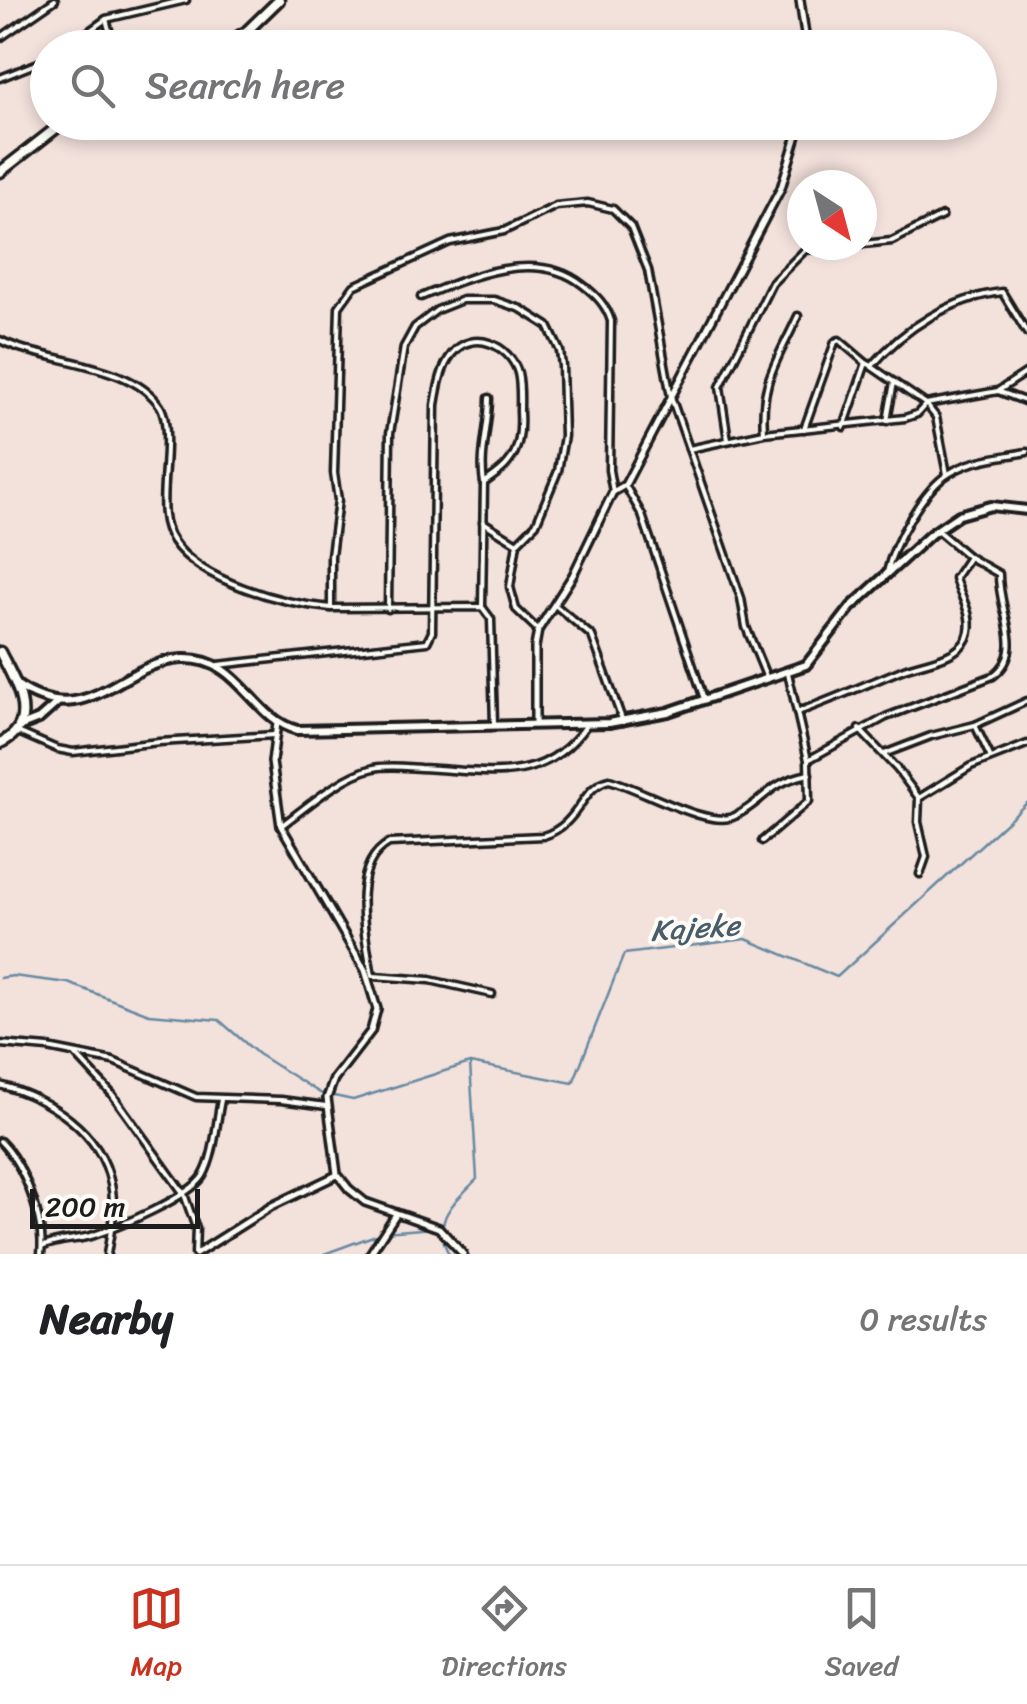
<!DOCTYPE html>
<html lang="en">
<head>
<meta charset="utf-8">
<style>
  :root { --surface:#fff; --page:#f2f2f2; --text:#202124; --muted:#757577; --line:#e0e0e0; --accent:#c8321e }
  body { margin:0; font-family:Sriracha,sans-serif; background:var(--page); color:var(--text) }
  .compass { position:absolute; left:787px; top:170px; width:90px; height:90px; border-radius:50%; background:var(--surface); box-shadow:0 5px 15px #0003; rotate:144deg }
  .scale { position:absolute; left:30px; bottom:25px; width:170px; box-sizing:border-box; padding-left:10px; border:5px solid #1c1c1c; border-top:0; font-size:28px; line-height:35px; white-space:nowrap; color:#1c1c1c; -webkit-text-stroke:8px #fdfcf7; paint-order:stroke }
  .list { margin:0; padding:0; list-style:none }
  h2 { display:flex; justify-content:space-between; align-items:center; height:130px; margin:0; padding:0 40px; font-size:42px }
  h2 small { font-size:32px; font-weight:400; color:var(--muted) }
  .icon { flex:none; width:55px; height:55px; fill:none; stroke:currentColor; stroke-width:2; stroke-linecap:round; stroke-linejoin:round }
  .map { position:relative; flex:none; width:1027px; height:1254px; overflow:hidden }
  .search { position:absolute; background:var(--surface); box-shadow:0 5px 15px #0003; left:30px; right:30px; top:30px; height:110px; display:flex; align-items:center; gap:25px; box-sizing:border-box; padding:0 35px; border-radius:55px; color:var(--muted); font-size:38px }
  .sheet { height:310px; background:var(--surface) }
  nav { display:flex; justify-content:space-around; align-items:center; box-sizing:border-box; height:140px; border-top:2px solid var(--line); background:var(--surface); font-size:28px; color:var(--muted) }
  nav a { display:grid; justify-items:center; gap:5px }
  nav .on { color:var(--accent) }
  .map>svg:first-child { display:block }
</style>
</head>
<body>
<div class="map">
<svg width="1027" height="1254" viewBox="0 0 1027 1254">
  <rect width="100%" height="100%" fill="#f3e1dc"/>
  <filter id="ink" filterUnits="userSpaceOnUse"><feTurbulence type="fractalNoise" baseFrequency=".01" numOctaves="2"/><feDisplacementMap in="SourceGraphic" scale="20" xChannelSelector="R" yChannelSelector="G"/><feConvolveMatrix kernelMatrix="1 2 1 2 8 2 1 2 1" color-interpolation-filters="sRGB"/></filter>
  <g filter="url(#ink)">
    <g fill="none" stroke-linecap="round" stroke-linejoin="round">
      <!-- stream -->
      <g stroke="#688aa1" stroke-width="2.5">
        <path d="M0,978L13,976L68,983L149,1014L219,1020L258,1054L320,1093L353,1100L470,1063"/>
        <path d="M324,1254L384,1232L434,1228"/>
        <path d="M449,1254C430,1220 455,1202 477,1179L470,1063L573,1083L624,954L746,939L837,977L1027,803"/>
      </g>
      <!-- minor casing -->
      <g stroke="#1c1c1c" stroke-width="11">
        <g id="minor">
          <path d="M106,19L114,48"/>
          <path d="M0,38L55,0"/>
          <path d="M66,48L106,19L186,0"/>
          <path d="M0,78L48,59"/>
          <path d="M421,297C470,276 537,248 583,285C596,295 606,305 611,321L609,470L613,492"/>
          <path d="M0,340C45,363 131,362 160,406C170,421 165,464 164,482C163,501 161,524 173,541C200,582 285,604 331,608"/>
          <path d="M872,367L926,404L998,391L1027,402"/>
          <path d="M998,391L1027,372"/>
          <path d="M887,421L894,382"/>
          <path d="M844,427L866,363L872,366C904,328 952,298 1002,292L1027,333"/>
          <path d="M804,429L835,342L839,340L866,363"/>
          <path d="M764,433C760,380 777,362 798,316"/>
          <path d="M728,440L720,387L772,283L805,250L892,241L942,216"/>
          <path d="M689,449L764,433L905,418L917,414L926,404L936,417L947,474"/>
          <path d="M625,485L642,515L704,699"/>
          <path d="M483,522L517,543"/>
          <path d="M887,572C894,542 923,489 950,473C972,459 1002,457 1027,452"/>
          <path d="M555,605L592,636L623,722"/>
          <path d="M482,607L484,483"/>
          <path d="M388,609L390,433L404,347L415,327L437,310L462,300H494L521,309L548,326L560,351L562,366L564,436L558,471L536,524L517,543L510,587L516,609L538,630"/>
          <path d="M218,665L427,642L432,632L435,405C438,387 441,368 452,354C473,328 510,345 518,373C521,385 520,399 520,412C521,430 520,449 508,463C502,471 492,477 484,483C479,455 489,427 489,398"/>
          <path d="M798,712C833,699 865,685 899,671C918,662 957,660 967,638C976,617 960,597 955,578L969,557"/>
          <path d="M494,724L491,619L482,607L331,608V556L338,500L334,473L339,307L354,286L450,242L504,231L556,206L588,203L613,209L631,227L648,270L671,397L741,598L746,627L766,676"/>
          <path d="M975,725L990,756"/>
          <path d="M859,729L897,769L919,798L918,822L926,857L920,874"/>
          <path d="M18,732L57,749L73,752L159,742L274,735"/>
          <path d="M884,754L931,736L975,725L1027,701"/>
          <path d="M808,760L886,717L993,676C1027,651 998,612 999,574L969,557L938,531"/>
          <path d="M919,798L971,766L1027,744"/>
          <path d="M281,826C308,806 341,776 374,768C389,765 405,767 420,768C489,771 544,788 588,723"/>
          <path d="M762,841L809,801L808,760L788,673"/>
          <path d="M372,976C366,937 347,866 389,843L543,836C581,824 580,787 609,780C639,787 709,830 735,816C767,800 766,783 809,774"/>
          <path d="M373,976L430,980L492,994"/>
          <path d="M0,1044L48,1048L113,1061L196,1097L281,1100L326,1106"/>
          <path d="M75,1054L112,1094L184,1194L196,1228L195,1254"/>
          <path d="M0,1085C48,1098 101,1131 111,1184C116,1207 111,1231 107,1254"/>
          <path d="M0,1141C24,1164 45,1220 41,1254"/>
          <path d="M42,1247C60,1238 76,1241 94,1235C119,1227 190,1197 203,1176C215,1155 216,1123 221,1100"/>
        </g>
      </g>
      <!-- tertiary casing -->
      <g stroke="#1c1c1c" stroke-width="12">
        <g id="tertiary">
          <path d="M800,0L807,48"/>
          <path d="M277,723L272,762L281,826L365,970L377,1009L371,1031L334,1079L327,1098L337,1174L349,1189L365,1202L439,1228L463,1254"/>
          <path d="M535,724V647L538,630L573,575L613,492L625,485L781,188L801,122"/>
          <path d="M196,1254L272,1206L337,1175"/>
          <path d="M370,1254L396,1214"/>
        </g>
      </g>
      <!-- secondary casing -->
      <g stroke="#1c1c1c" stroke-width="14">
        <g id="secondary">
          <path d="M17,685C89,733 117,663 182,659C240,656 251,718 297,730L609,723L668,712L806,665L851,607L931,534L959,515L991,506L1027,510"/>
          <path d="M21,726L39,719L57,703"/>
        </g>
      </g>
      <!-- primary casing -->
      <g stroke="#1c1c1c" stroke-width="15">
        <g id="primary">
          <path d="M220,48L247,31L279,0"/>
          <path d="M0,172L64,122"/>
          <path d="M0,652C15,682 42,724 0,743"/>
        </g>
      </g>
      <!-- minor -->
      <use href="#minor" stroke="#fdfcf7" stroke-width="4"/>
      <!-- tertiary -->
      <use href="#tertiary" stroke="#fdfcf7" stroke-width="5"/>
      <!-- secondary -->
      <use href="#secondary" stroke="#fdfcf7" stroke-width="6"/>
      <!-- primary -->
      <use href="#primary" stroke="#fdfcf7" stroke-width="8"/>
    </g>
  </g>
  <g text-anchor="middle" stroke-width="8" stroke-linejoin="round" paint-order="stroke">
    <!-- water labels -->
    <g font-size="30" font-style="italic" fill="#485c6a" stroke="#fdfcf7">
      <text transform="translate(695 928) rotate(-4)" y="10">Kajeke</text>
    </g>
  </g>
</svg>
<svg class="compass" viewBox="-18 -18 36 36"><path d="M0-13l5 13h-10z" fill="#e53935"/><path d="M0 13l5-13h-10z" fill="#757577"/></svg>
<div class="scale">200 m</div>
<div class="search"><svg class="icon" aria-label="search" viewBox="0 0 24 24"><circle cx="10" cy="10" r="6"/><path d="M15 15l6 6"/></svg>Search here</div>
</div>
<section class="sheet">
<h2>Nearby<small>0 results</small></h2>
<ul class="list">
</ul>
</section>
<nav>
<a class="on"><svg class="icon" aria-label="map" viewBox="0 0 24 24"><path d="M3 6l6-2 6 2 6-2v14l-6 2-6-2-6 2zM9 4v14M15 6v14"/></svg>Map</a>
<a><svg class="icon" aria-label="directions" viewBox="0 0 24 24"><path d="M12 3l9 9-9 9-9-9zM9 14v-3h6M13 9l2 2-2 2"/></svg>Directions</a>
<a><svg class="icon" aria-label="saved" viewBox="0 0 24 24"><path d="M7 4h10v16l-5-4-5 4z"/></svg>Saved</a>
</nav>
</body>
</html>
